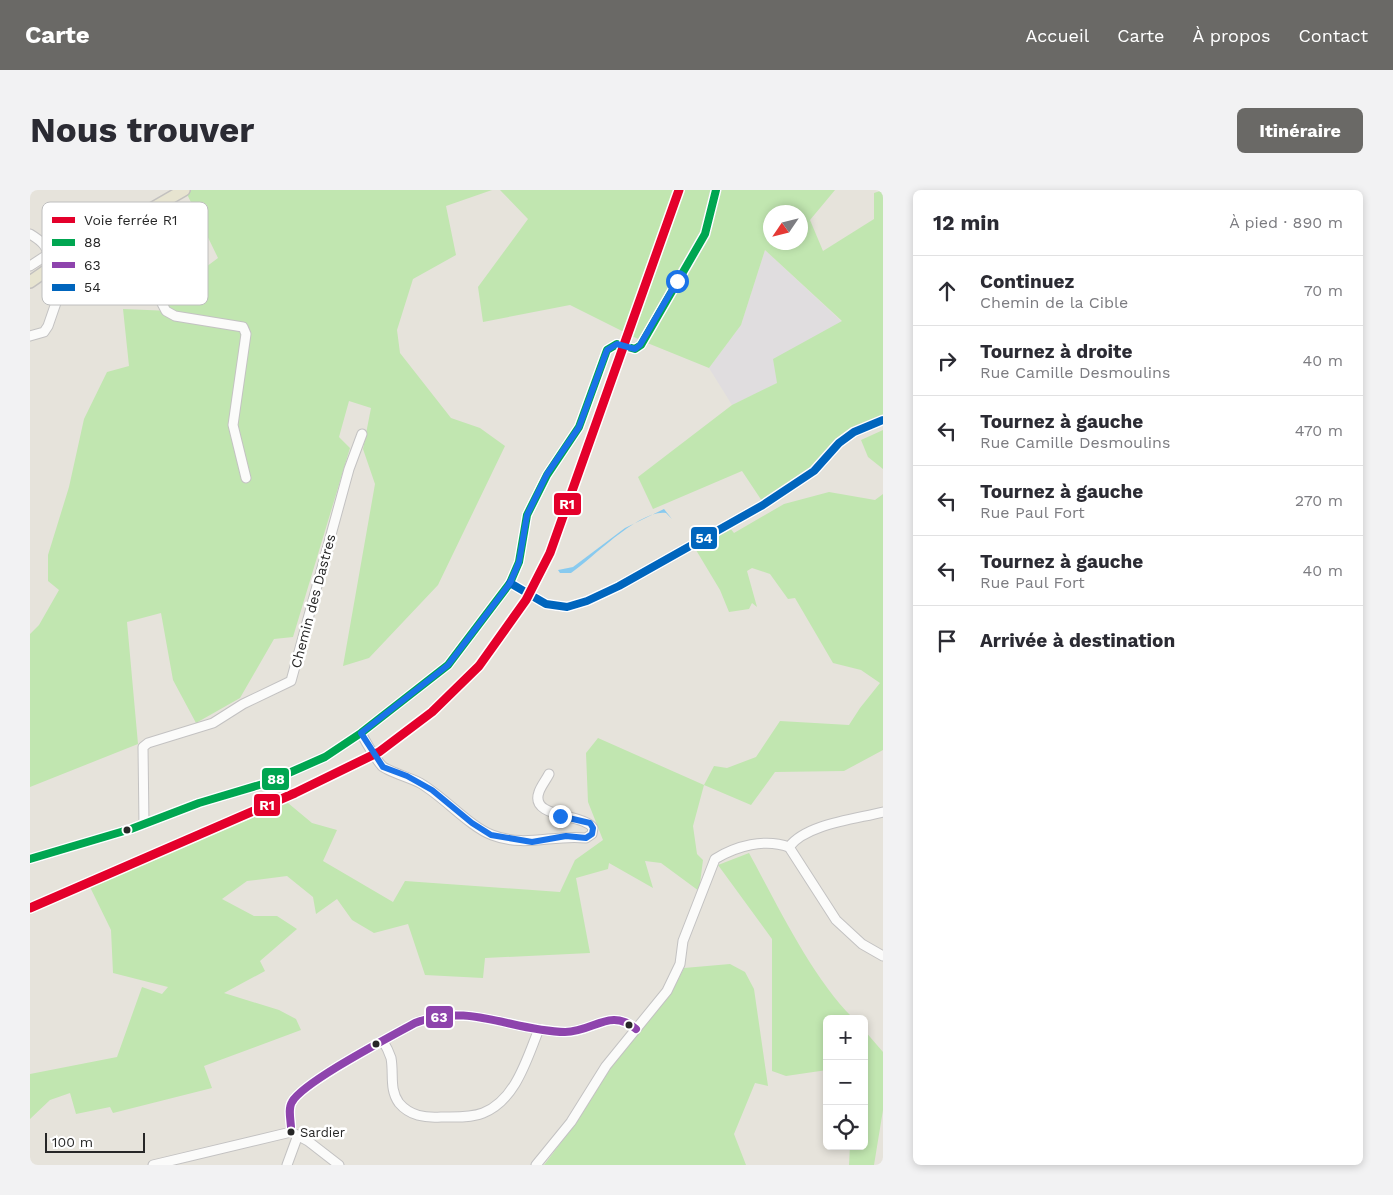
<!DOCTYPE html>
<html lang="fr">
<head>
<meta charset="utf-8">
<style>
  :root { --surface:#fff; --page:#f2f2f3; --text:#2b2b33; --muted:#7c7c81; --line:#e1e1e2; --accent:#6a6966 }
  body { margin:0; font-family:"Work Sans",sans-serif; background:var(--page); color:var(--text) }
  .controls { position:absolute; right:15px; bottom:15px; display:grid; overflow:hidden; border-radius:8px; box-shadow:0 2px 8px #0003 }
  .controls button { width:45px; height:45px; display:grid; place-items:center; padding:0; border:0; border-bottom:1px solid var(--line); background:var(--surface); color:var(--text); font:25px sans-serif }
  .compass { position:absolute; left:733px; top:15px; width:45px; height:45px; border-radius:50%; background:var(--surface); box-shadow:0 2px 8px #0003; rotate:235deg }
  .scale { position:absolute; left:15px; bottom:12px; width:100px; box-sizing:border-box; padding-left:5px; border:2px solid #272727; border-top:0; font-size:14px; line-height:18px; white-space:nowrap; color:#272727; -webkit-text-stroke:4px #fff; paint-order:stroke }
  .stop { position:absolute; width:15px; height:15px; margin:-11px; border:4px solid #1a73e8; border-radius:50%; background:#fff }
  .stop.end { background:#1a73e8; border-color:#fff; box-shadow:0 1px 5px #0008 }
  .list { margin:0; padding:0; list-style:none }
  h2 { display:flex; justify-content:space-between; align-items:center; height:65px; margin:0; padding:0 20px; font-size:21px }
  h2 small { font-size:16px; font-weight:400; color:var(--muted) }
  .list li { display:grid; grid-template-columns:32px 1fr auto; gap:15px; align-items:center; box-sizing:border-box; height:70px; padding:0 20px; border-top:1px solid var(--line) }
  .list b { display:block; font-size:19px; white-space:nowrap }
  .list p { margin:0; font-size:16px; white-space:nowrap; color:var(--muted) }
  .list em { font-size:16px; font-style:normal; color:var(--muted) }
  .icon { flex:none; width:28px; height:28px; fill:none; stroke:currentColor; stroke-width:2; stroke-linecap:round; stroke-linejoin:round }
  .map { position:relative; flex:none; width:853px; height:975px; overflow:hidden; border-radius:8px }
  header { display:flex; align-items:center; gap:30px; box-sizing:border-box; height:70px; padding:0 25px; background:var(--accent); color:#fff }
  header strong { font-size:24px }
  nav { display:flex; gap:28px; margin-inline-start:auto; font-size:18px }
  .intro { display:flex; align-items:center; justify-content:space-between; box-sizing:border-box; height:120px; padding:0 30px }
  h1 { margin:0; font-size:35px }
  .button { padding:12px 22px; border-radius:8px; background:var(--accent); color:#fff; font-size:18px; font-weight:700 }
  main { display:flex; gap:30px; padding:0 30px }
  aside { flex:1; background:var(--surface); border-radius:8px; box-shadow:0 2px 8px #0003 }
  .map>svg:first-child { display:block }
</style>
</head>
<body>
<header>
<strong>Carte</strong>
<nav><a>Accueil</a><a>Carte</a><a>À propos</a><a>Contact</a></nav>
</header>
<div class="intro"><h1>Nous trouver</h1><a class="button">Itinéraire</a></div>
<main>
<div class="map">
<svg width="853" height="975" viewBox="0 0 853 975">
  <rect width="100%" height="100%" fill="#e6e3db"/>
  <!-- industrial -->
  <path fill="#e0dddf" d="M735,60L812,132L744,169L748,193L702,215L679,178L711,135Z"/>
  <!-- green -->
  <g fill="#c1e6b0" fill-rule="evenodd">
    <path d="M155,0H462L416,16L426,65L383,89L367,140L370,163L421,228L450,238L475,256L408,395L339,468L313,476L345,294L333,259L341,218L319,211L309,247L320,258L263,447L244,449L210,508L166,533L143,490L131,423L97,432L108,554L0,597V444L9,435L29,400L18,391V365L39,297L54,229L77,182L99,176L93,119L141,121L133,109L188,68Z"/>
    <path d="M470,0H805L780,30L793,61L844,29V3L853,0V227L823,241L779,281L732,311L712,281L623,319L608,287L702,215L747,193L743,169L812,131L735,60L711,135L679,178L610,150L540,115L453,132L448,97L498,29ZM741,22H771V52H741Z"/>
    <path d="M853,240V279L838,267L831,250Z"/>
    <path d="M799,302L845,310L853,304V560L814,581L745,582L721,615L674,595L663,636L667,664L673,670L669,701L631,673L615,671L623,698L579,673L578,679L546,688L560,763L455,768L453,788L395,785L378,734L344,743L322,730L307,709L286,724L283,707L257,686L217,691L192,709L224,726H247L267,739L230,771L235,781L194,803L249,820L266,829L271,840L174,876L182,898L83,923L80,917L46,924L40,903L20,910L0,929V884L87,867L112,797L132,804L138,797L83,783L81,740L59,695L258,613L282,633L307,640L293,671L363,712L375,691L530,702L545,670L573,650L558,612L556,563L568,548L674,595L684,576L697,578L726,567L750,531L819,535L830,518L850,493L831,480L803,473L765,408L758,409L740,384L722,378L717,381L727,417L722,413L719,419L699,422L690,400L666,360L700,338L704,343L754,314Z"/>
    <path d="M719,663C747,714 782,788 824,829H797V880L756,886L742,881V749L688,675Z"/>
    <path d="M700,774L715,782L724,799L738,896L725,893L704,944L716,975H514L545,934L583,874L640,805L654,778Z"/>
    <path d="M834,840L853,862V920L844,975H819L820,956H834Z"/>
  </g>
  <!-- water -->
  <path fill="#88caef" d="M634,319L642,329L636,323C609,319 562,369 541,383H530L528,380L543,377L595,338Z"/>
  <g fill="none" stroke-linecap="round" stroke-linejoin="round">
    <!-- minor casing -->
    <g stroke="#c3c2c2" stroke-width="11">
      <g id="minor">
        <path d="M92,37L136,121L145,126L213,137L216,144L203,235L216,288"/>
        <path d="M0,44C18,55 15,57 23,75C25,81 30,85 32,92"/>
        <path d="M0,76L20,63H25L38,78L18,136L14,142L0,146"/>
        <path d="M480,393L516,414L537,417L557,411L589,396L733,315L784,281L809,253L824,242L853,230"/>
        <path d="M331,543C337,554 344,567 352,576C357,581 381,588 390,593C413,606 440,637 462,645C496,658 523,644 556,648L562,644L563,638C554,623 499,629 509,602C511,596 516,590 519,584"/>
        <path d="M114,634L113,557L118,553L183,533L213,514L261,491L319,279L332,244"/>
        <path d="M759,657L806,730L832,754L853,766"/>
        <path d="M759,657C776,634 826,629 853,622"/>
        <path d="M0,669L101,639L169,613L236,593L295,567L331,543L418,475L480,393L489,372L497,325L517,285L549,237L577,160L587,154L605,159L611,155L675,44L686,0"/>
        <path d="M353,851C356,856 359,862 361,868C364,884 359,899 369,913C380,926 395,928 411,927C424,927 440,928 453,923C486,910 497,868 509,839"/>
        <path d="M261,942C262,934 257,920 262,912C273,892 360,847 385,833C438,812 482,841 535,842C564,842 580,817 606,839"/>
        <path d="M123,975L261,942L278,951L309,975"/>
        <path d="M257,975L268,945"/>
        <path d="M506,975L541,932L576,876L637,801L650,774L653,751L685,669C706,656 735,648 759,657"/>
      </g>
    </g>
    <!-- major casing -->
    <g stroke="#c3c1bf" stroke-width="14">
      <path id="major" d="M0,92L23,76L154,0"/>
    </g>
    <!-- minor -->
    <use href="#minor" stroke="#fbfbfa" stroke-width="9"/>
    <!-- major -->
    <use href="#major" stroke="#e7e4d0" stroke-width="11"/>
    <!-- bus-1 casing -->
    <g stroke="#fff" stroke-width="11">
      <path id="bus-1" d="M0,669L101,639L169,613L236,593L295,567L331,543L418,475L480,393L489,372L497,325L517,285L549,237L577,160L587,154L605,159L611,155L675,44L686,0"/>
    </g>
    <!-- bus-2 casing -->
    <g stroke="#fff" stroke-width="11">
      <path id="bus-2" d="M261,942C262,934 257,920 262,912C273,892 360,847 385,833C438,812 482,841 535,842C564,842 580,817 606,839"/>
    </g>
    <!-- bus-3 casing -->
    <g stroke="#fff" stroke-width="11">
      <path id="bus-3" d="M480,393L516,414L537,417L557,411L589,396L733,315L784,281L809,253L824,242L853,230"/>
    </g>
    <!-- bus-1 -->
    <use href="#bus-1" stroke="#00a651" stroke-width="8"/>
    <!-- bus-2 -->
    <use href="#bus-2" stroke="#8e44ad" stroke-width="8"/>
    <!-- bus-3 -->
    <use href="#bus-3" stroke="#0065bd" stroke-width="8"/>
    <!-- rail-1 casing -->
    <g stroke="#fff" stroke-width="12">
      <path id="rail-1" d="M0,718L265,603L349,562L402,522L449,476L496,410L520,363L649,0"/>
    </g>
    <!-- rail-1 -->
    <use href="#rail-1" stroke="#e4002b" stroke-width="9"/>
  </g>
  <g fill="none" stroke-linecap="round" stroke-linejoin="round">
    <!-- route -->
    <path stroke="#1a73e8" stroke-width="6" d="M530,626L560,633L563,638L562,644L556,648L536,646L502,652L461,645L442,633L402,600L377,586L353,577L331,543L418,475L480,393L489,372L497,325L517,284L549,237L577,160L587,154L605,159L610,155L647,91"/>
  </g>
  <!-- markers -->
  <g fill="#272727" stroke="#fff" stroke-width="2">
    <circle cx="97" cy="640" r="4.5"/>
    <circle cx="599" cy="835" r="4.5"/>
    <circle cx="346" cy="854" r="4.5"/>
    <circle cx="261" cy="942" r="4.5"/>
  </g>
  <g text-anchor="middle" stroke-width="5" stroke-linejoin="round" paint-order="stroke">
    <!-- bus labels -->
    <g font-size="13" fill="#272727" stroke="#fff" text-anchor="start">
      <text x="270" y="947">Sardier</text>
    </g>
    <!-- street labels -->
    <g font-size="14" fill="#272727" stroke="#fff">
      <text transform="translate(283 411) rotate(-75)" y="5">Chemin des Dastres</text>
    </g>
  </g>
  <!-- legend -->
  <rect x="12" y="12" width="166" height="103" rx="8" fill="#fff" stroke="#bebebe" stroke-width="1"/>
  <rect x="22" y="27" width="23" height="6" fill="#e4002b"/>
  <rect x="22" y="49" width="23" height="7" fill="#00a651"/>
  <rect x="22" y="72" width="23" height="6" fill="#8e44ad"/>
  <rect x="22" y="94" width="23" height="7" fill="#0065bd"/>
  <g font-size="14" fill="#272727">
    <text x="54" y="35">Voie ferrée R1</text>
    <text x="54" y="57">88</text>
    <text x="54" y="80">63</text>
    <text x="54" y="102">54</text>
  </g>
  <g stroke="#fff" stroke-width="2">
    <rect x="523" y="302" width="29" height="24" rx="5" fill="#e4002b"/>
    <rect x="660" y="336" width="28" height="24" rx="5" fill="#0065bd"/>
    <rect x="231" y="577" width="29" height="24" rx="5" fill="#00a651"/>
    <rect x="223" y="603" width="28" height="24" rx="5" fill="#e4002b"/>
    <rect x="395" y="815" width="29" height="24" rx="5" fill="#8e44ad"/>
  </g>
  <g font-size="14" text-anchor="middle" font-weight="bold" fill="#fff">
    <text x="537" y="319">R1</text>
    <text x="674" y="353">54</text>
    <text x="246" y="594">88</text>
    <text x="237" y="620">R1</text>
    <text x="409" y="832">63</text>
  </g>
</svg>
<div class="controls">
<button>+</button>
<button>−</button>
<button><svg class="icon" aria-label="locate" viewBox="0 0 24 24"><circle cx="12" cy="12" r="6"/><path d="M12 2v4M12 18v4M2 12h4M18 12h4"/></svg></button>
</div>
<svg class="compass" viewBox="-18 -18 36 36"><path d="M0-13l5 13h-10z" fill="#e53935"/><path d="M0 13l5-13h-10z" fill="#7c7c81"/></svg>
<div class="scale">100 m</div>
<div class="stop" style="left:647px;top:91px"></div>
<div class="stop end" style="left:530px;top:626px"></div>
</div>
<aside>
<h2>12 min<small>À pied · 890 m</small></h2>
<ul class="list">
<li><svg class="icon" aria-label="ahead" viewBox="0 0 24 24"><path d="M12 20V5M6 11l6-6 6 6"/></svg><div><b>Continuez</b><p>Chemin de la Cible</p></div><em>70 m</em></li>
<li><svg class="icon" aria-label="right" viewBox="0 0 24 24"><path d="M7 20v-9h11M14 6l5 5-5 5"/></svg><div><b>Tournez à droite</b><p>Rue Camille Desmoulins</p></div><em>40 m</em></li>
<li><svg class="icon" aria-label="left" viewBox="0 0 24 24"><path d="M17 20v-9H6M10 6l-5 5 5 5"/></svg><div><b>Tournez à gauche</b><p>Rue Camille Desmoulins</p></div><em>470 m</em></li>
<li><svg class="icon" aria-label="left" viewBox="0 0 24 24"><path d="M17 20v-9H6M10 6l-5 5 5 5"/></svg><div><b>Tournez à gauche</b><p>Rue Paul Fort</p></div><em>270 m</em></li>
<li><svg class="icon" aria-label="left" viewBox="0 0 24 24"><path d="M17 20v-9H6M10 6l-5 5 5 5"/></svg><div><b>Tournez à gauche</b><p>Rue Paul Fort</p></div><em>40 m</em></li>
<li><svg class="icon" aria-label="arrive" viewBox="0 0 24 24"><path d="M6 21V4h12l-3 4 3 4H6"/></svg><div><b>Arrivée à destination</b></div></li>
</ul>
</aside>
</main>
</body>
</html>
